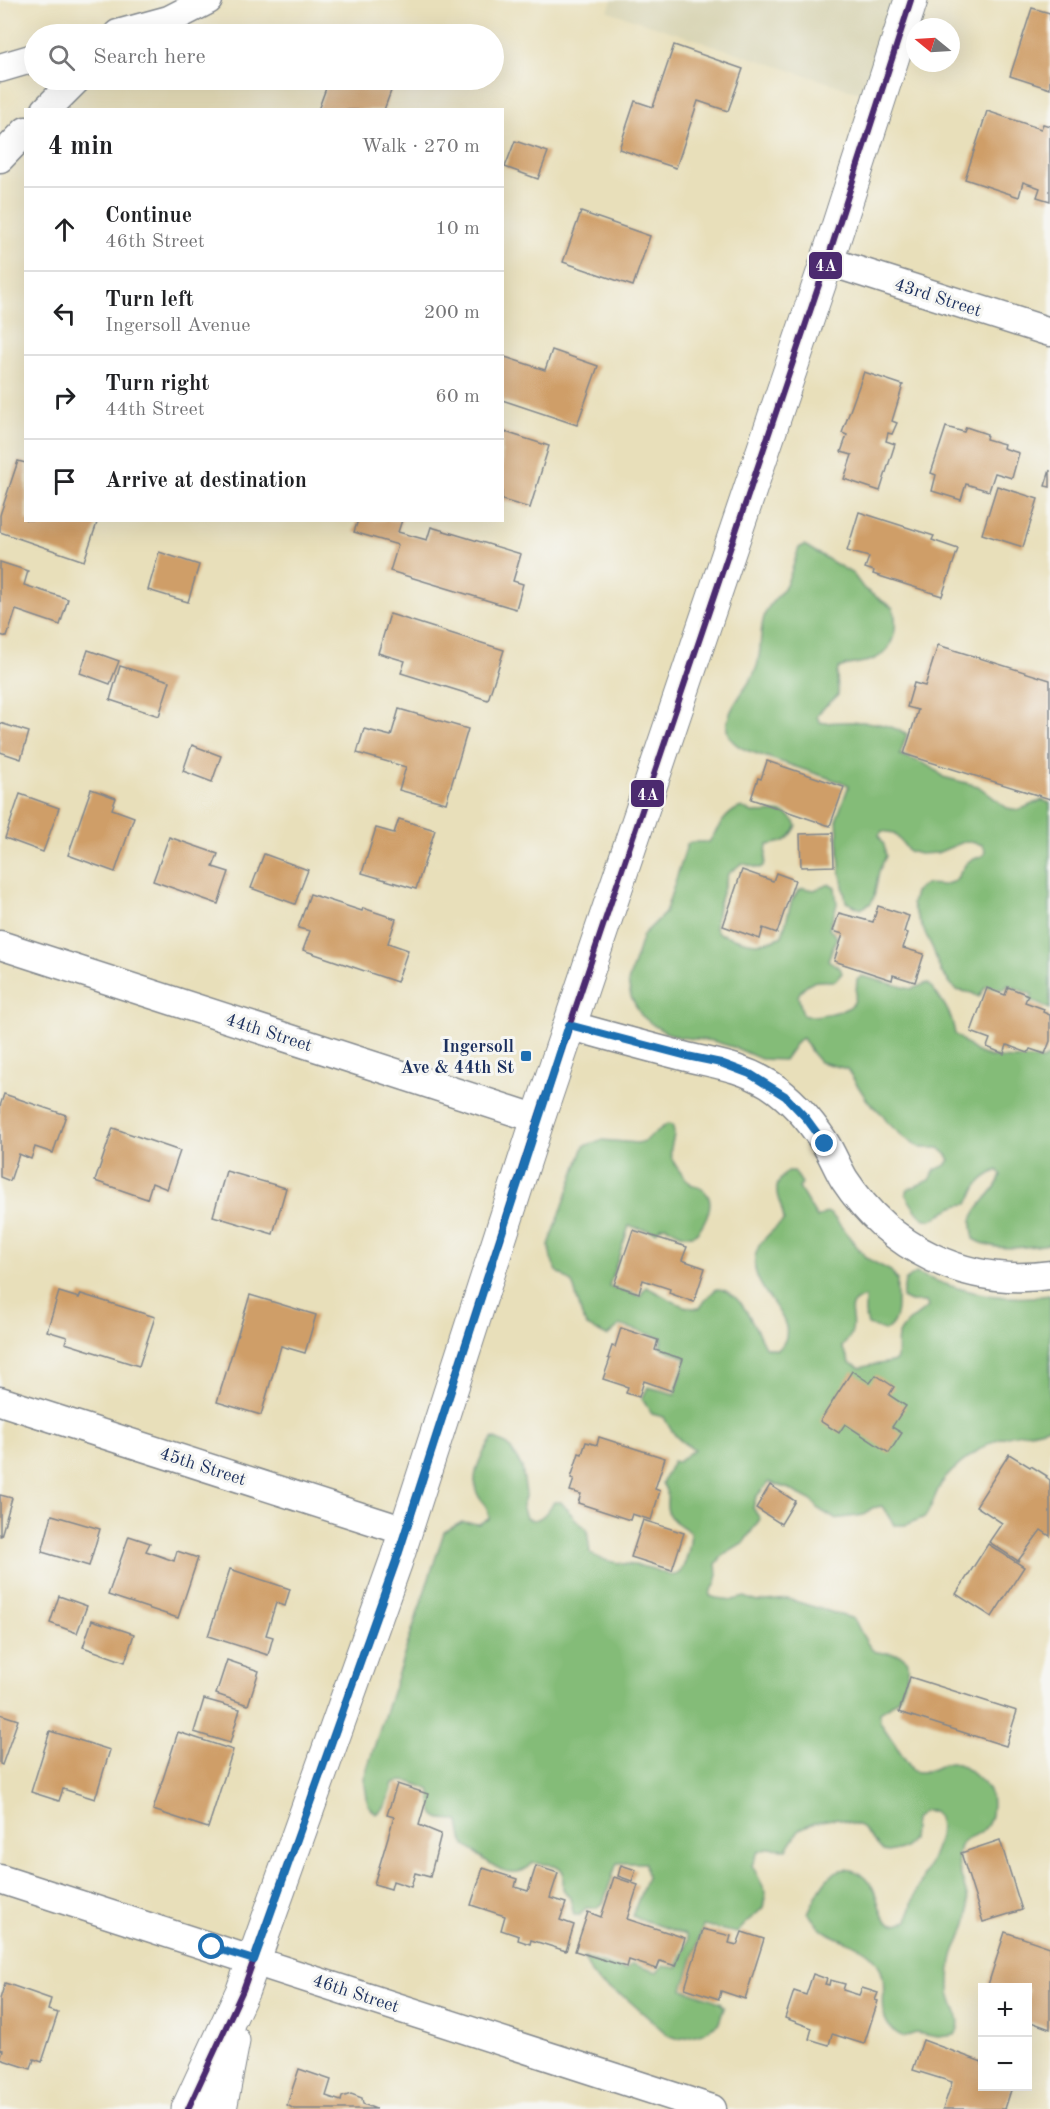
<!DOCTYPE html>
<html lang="en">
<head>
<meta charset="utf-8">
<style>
  :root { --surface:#fff; --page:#f6f6f6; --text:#202124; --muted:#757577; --line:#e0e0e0 }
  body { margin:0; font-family:"Old Standard TT",serif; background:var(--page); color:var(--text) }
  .controls { position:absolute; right:18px; bottom:18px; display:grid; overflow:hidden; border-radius:0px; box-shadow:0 6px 24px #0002 }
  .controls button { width:54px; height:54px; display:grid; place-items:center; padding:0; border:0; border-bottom:2px solid var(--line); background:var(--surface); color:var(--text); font:30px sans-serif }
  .compass { position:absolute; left:906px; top:18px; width:54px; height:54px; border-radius:50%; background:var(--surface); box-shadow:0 6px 24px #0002; rotate:288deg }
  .stop { position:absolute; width:18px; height:18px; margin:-14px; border:4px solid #1f6fb2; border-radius:50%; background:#fff }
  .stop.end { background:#1f6fb2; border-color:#fff; box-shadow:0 2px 6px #0008 }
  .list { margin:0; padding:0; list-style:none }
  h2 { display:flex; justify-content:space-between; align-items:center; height:78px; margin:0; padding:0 24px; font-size:26px }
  h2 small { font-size:20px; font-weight:400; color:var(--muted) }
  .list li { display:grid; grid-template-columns:39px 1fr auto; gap:18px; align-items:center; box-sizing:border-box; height:84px; padding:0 24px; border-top:2px solid var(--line) }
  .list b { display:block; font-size:22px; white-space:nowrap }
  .list p { margin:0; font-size:20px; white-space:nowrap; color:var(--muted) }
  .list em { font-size:20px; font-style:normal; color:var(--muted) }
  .icon { flex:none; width:33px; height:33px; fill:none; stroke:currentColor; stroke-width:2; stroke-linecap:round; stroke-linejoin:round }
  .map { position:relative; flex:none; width:1050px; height:2109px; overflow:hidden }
  .search { position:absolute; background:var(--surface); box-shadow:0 6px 24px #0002; left:24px; top:24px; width:480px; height:66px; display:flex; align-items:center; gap:15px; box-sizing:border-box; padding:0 21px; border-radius:33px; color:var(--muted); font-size:22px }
  .panel { position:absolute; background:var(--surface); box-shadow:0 6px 24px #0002; left:24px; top:108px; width:480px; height:414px; border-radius:0px }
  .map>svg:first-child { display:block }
</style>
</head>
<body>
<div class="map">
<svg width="1050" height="2109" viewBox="0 0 1050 2109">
  <rect width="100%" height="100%" fill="#f6f6f2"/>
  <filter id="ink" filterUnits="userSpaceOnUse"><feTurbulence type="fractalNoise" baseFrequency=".0167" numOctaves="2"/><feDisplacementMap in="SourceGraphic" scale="12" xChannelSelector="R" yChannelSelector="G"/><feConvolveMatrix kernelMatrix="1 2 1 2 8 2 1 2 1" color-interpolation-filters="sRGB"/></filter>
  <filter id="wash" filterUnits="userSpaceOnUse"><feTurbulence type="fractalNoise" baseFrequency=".008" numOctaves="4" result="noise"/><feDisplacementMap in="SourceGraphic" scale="24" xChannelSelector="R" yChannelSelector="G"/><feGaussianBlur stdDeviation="1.35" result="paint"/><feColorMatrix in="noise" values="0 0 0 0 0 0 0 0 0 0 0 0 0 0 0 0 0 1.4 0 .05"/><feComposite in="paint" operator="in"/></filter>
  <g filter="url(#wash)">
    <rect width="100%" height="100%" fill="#e8dfba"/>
    <!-- built -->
    <path fill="#d9d5b6" d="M612,0H911L879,99L608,11Z"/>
    <!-- forest -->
    <g fill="#84bc78" stroke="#50766b" stroke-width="1.5">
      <path d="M804,545L853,574L864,589L893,608C899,627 894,652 872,660C861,664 850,663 839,668L837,673L838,695C832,702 820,708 817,717L820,722L825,723C856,721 879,719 907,734L900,755C915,760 933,765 943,777L978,786L1007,808L1019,810L1042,800L1050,803V1009L1029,1000L1033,995L1008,985L1004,990L986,986L979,997L972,993L956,990L941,972L933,949L914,910L912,904L915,892L925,884L943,885L955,881L967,862L984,855L985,850L983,845L966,841L937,853L919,854L909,851L894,833L882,831L879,835L884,845L886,856L879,871L874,897L871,903L861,909L846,902L840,869L837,818L849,785L746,750C702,730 746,695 756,669C763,651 758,632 765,614C769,603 778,597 784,588C791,577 794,561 799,548Z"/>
      <path d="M742,807C745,809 748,811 752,812C768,816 787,804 797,826C787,842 786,842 767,845L765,862L763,867L758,868L742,863L728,874L718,906L715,928L718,933C744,941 757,949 782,936L792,900L798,891L803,888L814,890L830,884L835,887L837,904L829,929L837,937L828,960L840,968L842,973L835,981C817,981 807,978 798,996L803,1015C811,1018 847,1012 853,1004C857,998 856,987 857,980L862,976L911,989L928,983C943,1002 951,1010 955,1034C962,1039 969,1048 977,1052C997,1062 1022,1057 1043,1060L1050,1055V1244C1025,1247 997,1253 974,1239C973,1233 971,1225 972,1220C977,1203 996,1193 1001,1175L998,1170C978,1180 977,1185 968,1204C934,1204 934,1245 906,1195L908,1189L930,1180L935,1170L946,1165L950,1160L947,1155L939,1148H922L905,1138L887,1122L884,1116L867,1100L847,1069L820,1062L812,1053L803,1038L798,1040L784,1060L761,1059L736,1048L713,1041L679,1037L665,1032L653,1025L641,1015L631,997L628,982L643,935L665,913L687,845L691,842H709C718,829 726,811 742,807Z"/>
      <path d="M667,1124L672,1125C678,1137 668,1146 671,1156C674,1165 684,1177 690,1183C693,1187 698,1186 702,1189C714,1197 710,1211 704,1222C701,1227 698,1234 692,1235C682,1237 674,1230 666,1226L661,1227L656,1232L629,1226L609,1286L640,1296L646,1287C663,1294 681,1310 700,1308L706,1299L716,1289C741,1289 755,1328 765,1347L778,1350C811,1317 736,1290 759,1246C764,1237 776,1228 784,1220C781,1197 767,1190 788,1171H794L802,1183L799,1188L817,1218L827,1212L832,1215L866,1258L891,1271L897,1280C895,1298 903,1321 884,1331L868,1325L865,1314V1297C840,1305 858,1317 851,1334C849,1339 845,1343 842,1347L850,1363L860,1368C872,1364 884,1364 896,1361C899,1353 896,1345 898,1337C902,1324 918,1315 928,1307L926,1302H910L902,1298L905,1281L916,1273C958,1291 1004,1303 1050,1295V1427C1035,1433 1019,1432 1004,1437C987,1441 951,1469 941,1484C935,1494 932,1507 925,1517L905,1525H894L882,1506L872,1508L864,1515L835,1519L820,1510L812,1501L789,1489L769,1482L756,1497L753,1508L760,1519L744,1542L724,1554L716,1564C717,1574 719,1583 711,1590L710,1596L716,1598L733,1600L745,1597L757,1602L788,1599L854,1619C858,1626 868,1648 874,1651C884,1655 897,1650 906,1659C913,1665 903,1690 898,1698C894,1704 886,1708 880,1712V1722L913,1771C939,1778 944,1746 975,1776C980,1781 988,1787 990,1793C993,1800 992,1808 991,1815C986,1841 963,1831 959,1849C954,1870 970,1892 969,1912C969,1926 960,1937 955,1950C950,1963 950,1978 950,1991C952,2006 965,2020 955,2035L938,2037L916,2033L904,2037C866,2020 896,1989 876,1961C865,1945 843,1942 828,1933C819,1928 814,1921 808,1913C816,1897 828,1864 851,1870C883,1878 874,1916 890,1923C896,1926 903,1922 908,1921C910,1913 911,1905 914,1898C920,1879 954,1829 933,1811H923L914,1819L912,1839L905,1848L888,1852L883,1851L860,1826L837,1818L812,1823L800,1829L787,1849L769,1848L758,1852L752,1865L766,1892L763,1908L749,1920L737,1933L703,1926L683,1989L720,2002L724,2008L719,2023L703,2033L679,2039L668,2035L626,1998L600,1984L592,1975L584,1958L626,1970L632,1964L657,1972L663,1966L677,1968L688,1940L686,1935L632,1916L647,1877L645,1863H617L603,1903L597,1908H586L580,1915H574L570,1898L563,1889V1872L560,1868L555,1865L533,1863C511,1887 485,1859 465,1845L462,1839L459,1822C452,1818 445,1821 439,1818C428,1814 434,1798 430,1790C418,1785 406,1778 393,1783C390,1795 388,1809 376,1814L368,1805L364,1778L444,1532L462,1522L479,1524L489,1519C488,1502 482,1505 477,1493C470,1474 482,1453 493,1438L508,1445L522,1467L526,1494L522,1506L526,1518C539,1525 547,1512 554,1502H561L577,1521L587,1529L590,1553C609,1566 632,1562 653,1569C660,1571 670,1577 676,1575C685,1572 692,1541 690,1532C684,1527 669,1520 668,1512C664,1499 672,1499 662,1483L673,1461L678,1462L694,1449C678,1441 671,1432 664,1417L652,1414L642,1399L648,1387L675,1394L686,1358L660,1347L662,1338L620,1325L607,1336L587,1326L582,1316L574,1288L571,1282L557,1271L551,1259L549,1245L584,1146L601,1140L638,1143L644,1141Z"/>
    </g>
    <g id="blocks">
      <!-- building -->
      <g fill="#cf9e67">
        <path d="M1032,8L1050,13V89L1010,76Z"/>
        <path d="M674,45L743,69L728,111L698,101L676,168L619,149L635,101L653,107Z"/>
        <path d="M329,80L341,81L395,80L384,110H318Z"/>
        <path d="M987,111L1041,129L1043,124L1050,126V201L1037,197L1040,188L1023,182L1019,197L965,179Z"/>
        <path d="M515,141L548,152L538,179L505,167Z"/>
        <path d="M581,212L650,236L633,286L563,262Z"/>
        <path d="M552,350L598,366L577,425L502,400V356L545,370Z"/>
        <path d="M864,372L903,385L892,421L897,423L892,434L888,433L886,441L895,444L880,491L844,479L852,455L841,452L847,435L842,433Z"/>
        <path d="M946,427L964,432L966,427L987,434L986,439L1004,444L1003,448L1019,453L1012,478L995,473L989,491L966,484L961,500L932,491L936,475L931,473Z"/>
        <path d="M502,431L549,446L530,508L502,500Z"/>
        <path d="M18,461L26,463V520H89L97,523L84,561L0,532V515Z"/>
        <path d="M1050,470V487L1045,486Z"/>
        <path d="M997,486L1038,499L1023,547L982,534Z"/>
        <path d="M859,512L934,536L932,540L958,549L942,596L873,574L874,571L865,568L869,557L847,551Z"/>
        <path d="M358,520H402L398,532L427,540L431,527L521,554L513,581L523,584L516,609L390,571L398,545L354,532Z"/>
        <path d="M159,552L199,565L188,602L148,590Z"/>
        <path d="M0,562L28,571L24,585L68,599L60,625L16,610L7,637L0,635Z"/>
        <path d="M390,614L504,650L488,700L401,673L405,661L378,653Z"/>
        <path d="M938,645L1050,680V799L904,754L918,710L907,707L914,683L925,686Z"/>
        <path d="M88,650L119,661L110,684L80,673Z"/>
        <path d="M120,666L170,681L159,716L110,700Z"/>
        <path d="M399,709L468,729L446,803L399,790L406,767L357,753L364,729L391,736Z"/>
        <path d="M0,723L29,732L21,759L0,752Z"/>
        <path d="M192,745L221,756L212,782L183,771Z"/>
        <path d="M767,761L844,787L830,826L751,799L758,778L761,779Z"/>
        <path d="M91,789L116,798L112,809L134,817L115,872L68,855Z"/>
        <path d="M20,794L59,808L43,852L5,838Z"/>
        <path d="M399,819L435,830L416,889L362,873L376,828L394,833Z"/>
        <path d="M833,833L834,866L801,867L800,834Z"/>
        <path d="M169,837L218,854L213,867L229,872L218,904L153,881Z"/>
        <path d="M264,854L308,870L295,904L251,888Z"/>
        <path d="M742,870L773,881L776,873L795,880L777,933L763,928L760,939L723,926Z"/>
        <path d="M310,894L362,911L363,908L396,919L388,943L408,950L397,982L303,950L310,931L298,928Z"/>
        <path d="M878,906L909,916L904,932L908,933L903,948L924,954L915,982L893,975L892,980L834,961L843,934L833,931L839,913L873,922Z"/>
        <path d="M1008,987L1028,995L1025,1002L1044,1009L1043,1012L1050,1015V1041L1045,1054L1030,1049L1028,1053L1007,1045L1004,1054L987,1047L990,1039L971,1032L987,988L1005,995Z"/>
        <path d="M4,1094L66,1115L53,1153L35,1147L31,1159L19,1154L10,1181L0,1177V1106Z"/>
        <path d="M113,1128L180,1151L167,1189L152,1183L147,1199L95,1181Z"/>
        <path d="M226,1171L286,1188L273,1234L213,1216Z"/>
        <path d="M633,1230L687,1247L682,1260L705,1268L694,1302L669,1293L670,1289L643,1280L639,1293L614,1285Z"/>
        <path d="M59,1292L79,1298L81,1294L155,1317L139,1366L65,1343L67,1337L47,1331Z"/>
        <path d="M250,1295L316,1315L305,1353L281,1346L261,1415L217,1402Z"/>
        <path d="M621,1328L658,1340L655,1350L683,1359L672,1391L644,1381L639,1397L626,1393L628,1387L603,1379L610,1359L608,1358L612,1346L615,1347Z"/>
        <path d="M852,1371L870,1383L876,1375L894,1387L889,1395L906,1406L892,1427L902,1433L889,1453L845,1424L839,1433L820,1421Z"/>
        <path d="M599,1437L665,1458L655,1489L660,1491L651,1520L632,1514L630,1520L578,1503L581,1494L570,1491L574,1479L571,1478L579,1453L582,1454L586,1442L597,1445Z"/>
        <path d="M1009,1454L1030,1467L1031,1466L1047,1476L1046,1477L1050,1480V1536L1041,1530L1018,1561L989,1542L1002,1523L976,1506Z"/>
        <path d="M770,1485L795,1501L781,1524L756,1508Z"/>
        <path d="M0,1495L12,1498L1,1536H0Z"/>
        <path d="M52,1515L100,1529L89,1566L42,1552Z"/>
        <path d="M643,1520L684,1533L672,1570L631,1557Z"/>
        <path d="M129,1536L150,1543L146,1551L174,1561L177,1551L198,1558L178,1618L108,1595Z"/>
        <path d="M988,1544L1024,1567L992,1617L956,1594Z"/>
        <path d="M230,1569L290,1589L285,1606L276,1603L266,1635L273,1637L268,1655L208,1636Z"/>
        <path d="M59,1596L87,1606L77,1633L50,1623Z"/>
        <path d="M92,1620L134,1634L125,1662L83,1647Z"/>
        <path d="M227,1660L259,1671L248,1705L216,1694Z"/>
        <path d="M910,1677L1017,1711L1006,1746L899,1712Z"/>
        <path d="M204,1699L240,1709L230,1743L194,1732Z"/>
        <path d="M0,1714L18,1720L2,1765L0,1764Z"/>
        <path d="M50,1731L110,1750L95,1799L63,1789L59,1801L31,1792Z"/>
        <path d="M178,1732L233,1750L208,1828L153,1810Z"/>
        <path d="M397,1784L428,1794L419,1825L441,1834L430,1877L415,1873L411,1887L393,1881L391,1889L374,1884L394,1817L387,1815Z"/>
        <path d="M1000,1840L1022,1910L983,1922L961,1853Z"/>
        <path d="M621,1865L636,1870L632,1881L618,1876Z"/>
        <path d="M536,1866L558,1873L550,1898L566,1903L560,1920L574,1925L566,1951L531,1940L530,1944L518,1940L519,1936L501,1930L505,1916L471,1905L483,1868L517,1879L515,1887L528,1891Z"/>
        <path d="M614,1877L638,1885L627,1919L685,1938L676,1966L660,1961L657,1969L629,1960L627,1967L575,1951L588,1912L601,1917Z"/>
        <path d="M703,1929L731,1936L729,1943L737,1945L742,1932L764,1939L745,1999L721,1991L719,1999L685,1988Z"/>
        <path d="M1005,1932L1050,1947V2029L1028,2021V1988H987Z"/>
        <path d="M813,1974L827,1979L825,1984L829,1985L830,1980L845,1984L843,1990L859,1995L862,1988L878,1993L875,2000L878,2001L864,2044L832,2034L829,2045L809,2039L812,2028L785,2018L794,1991L806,1995Z"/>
        <path d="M5,1983L51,1999L48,2010L58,2013L42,2062L34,2059L31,2069L0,2059L3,2050L0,2049V1999Z"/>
        <path d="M923,2040L982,2062V2086L1012,2087L1005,2109H943L952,2082L913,2070Z"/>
        <path d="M299,2069L331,2080L326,2096L341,2101L342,2097L351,2094L362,2098L363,2104L376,2109H294L287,2105Z"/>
      </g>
    </g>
  </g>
  <g filter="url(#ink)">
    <use href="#blocks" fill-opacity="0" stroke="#82878c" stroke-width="1.5"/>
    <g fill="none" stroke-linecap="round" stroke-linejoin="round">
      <!-- minor casing -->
      <g stroke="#82878c" stroke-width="31">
        <g id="minor">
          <path d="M118,34L169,20L208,0"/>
          <path d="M0,68L34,58"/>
          <path d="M46,110L76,80"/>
          <path d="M0,158L26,131"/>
          <path d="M827,261L1050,332"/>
          <path d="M0,945L538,1119"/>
          <path d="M569,1025C607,1036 645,1046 683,1056C715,1064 739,1066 769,1084C792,1099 810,1120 825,1143C832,1154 837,1167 844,1179C890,1249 966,1287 1050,1275"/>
          <path d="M0,1401L405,1531"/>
          <path d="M0,1879L712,2109"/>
        </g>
      </g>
      <!-- secondary casing -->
      <g stroke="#82878c" stroke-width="35">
        <g id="secondary">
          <path d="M188,2109L243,1990L396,1561L538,1119L827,261L911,0"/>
          <path d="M220,2109L233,2041"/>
        </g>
      </g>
      <!-- minor -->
      <use href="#minor" stroke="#fff" stroke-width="28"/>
      <!-- secondary -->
      <use href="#secondary" stroke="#fff" stroke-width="33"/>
      <!-- bus-1 casing -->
      <g stroke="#f6f6f2" stroke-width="10">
        <path id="bus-1" d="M188,2109L243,1990L396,1561L538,1119L827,261L911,0"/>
      </g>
      <!-- bus-1 -->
      <use href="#bus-1" stroke="#4c2a6f" stroke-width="6"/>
    </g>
  </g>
  <g fill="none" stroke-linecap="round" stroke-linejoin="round" filter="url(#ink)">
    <!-- route -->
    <path stroke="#1f6fb2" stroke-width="8" d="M212,1947L254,1960L396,1561L569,1025L687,1056L721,1063L750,1074L785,1096L806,1118L825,1144"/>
  </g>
  <!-- markers -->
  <rect fill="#1f6fb2" stroke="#f6f6f2" stroke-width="2" x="520" y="1050" width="12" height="12" rx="3"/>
  <g text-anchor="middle" stroke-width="6" stroke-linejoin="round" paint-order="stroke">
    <!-- street labels -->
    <g font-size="18" fill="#1b2f5e" stroke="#f6f6f2">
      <text transform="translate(938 297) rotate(18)" y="6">43rd Street</text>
      <text transform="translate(269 1032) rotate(18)" y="6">44th Street</text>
      <text transform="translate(203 1466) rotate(18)" y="6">45th Street</text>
      <text transform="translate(356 1993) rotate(18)" y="6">46th Street</text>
    </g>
    <!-- poi labels -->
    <g font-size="18" font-weight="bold" fill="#1b2f5e" stroke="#f6f6f2" text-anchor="end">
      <text x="514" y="1052">Ingersoll<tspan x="514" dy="21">Ave &amp; 44th St</tspan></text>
    </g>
  </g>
  <g stroke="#f6f6f2" stroke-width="2">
    <rect x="808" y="251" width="35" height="29" rx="6" fill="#4c2a6f"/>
    <rect x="630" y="779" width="35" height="29" rx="6" fill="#4c2a6f"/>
  </g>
  <g font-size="16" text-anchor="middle" font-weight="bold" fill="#fff">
    <text x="826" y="271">4A</text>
    <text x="648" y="800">4A</text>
  </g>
</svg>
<div class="controls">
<button>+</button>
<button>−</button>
</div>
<svg class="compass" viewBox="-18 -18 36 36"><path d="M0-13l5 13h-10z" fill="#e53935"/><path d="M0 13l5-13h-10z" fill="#757577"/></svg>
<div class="stop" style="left:212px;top:1947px"></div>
<div class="stop end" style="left:825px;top:1144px"></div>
<div class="search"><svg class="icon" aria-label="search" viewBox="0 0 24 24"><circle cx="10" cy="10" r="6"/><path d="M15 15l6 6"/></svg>Search here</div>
<section class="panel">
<h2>4 min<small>Walk · 270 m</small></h2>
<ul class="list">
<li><svg class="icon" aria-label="ahead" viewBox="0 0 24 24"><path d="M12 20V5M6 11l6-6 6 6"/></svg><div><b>Continue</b><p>46th Street</p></div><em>10 m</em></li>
<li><svg class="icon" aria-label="left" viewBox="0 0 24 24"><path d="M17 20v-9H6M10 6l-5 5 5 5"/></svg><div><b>Turn left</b><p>Ingersoll Avenue</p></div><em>200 m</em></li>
<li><svg class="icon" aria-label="right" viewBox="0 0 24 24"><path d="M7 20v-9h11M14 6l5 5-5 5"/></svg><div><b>Turn right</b><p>44th Street</p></div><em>60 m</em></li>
<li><svg class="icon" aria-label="arrive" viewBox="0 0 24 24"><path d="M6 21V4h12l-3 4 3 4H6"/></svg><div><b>Arrive at destination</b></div></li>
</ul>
</section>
</div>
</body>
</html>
